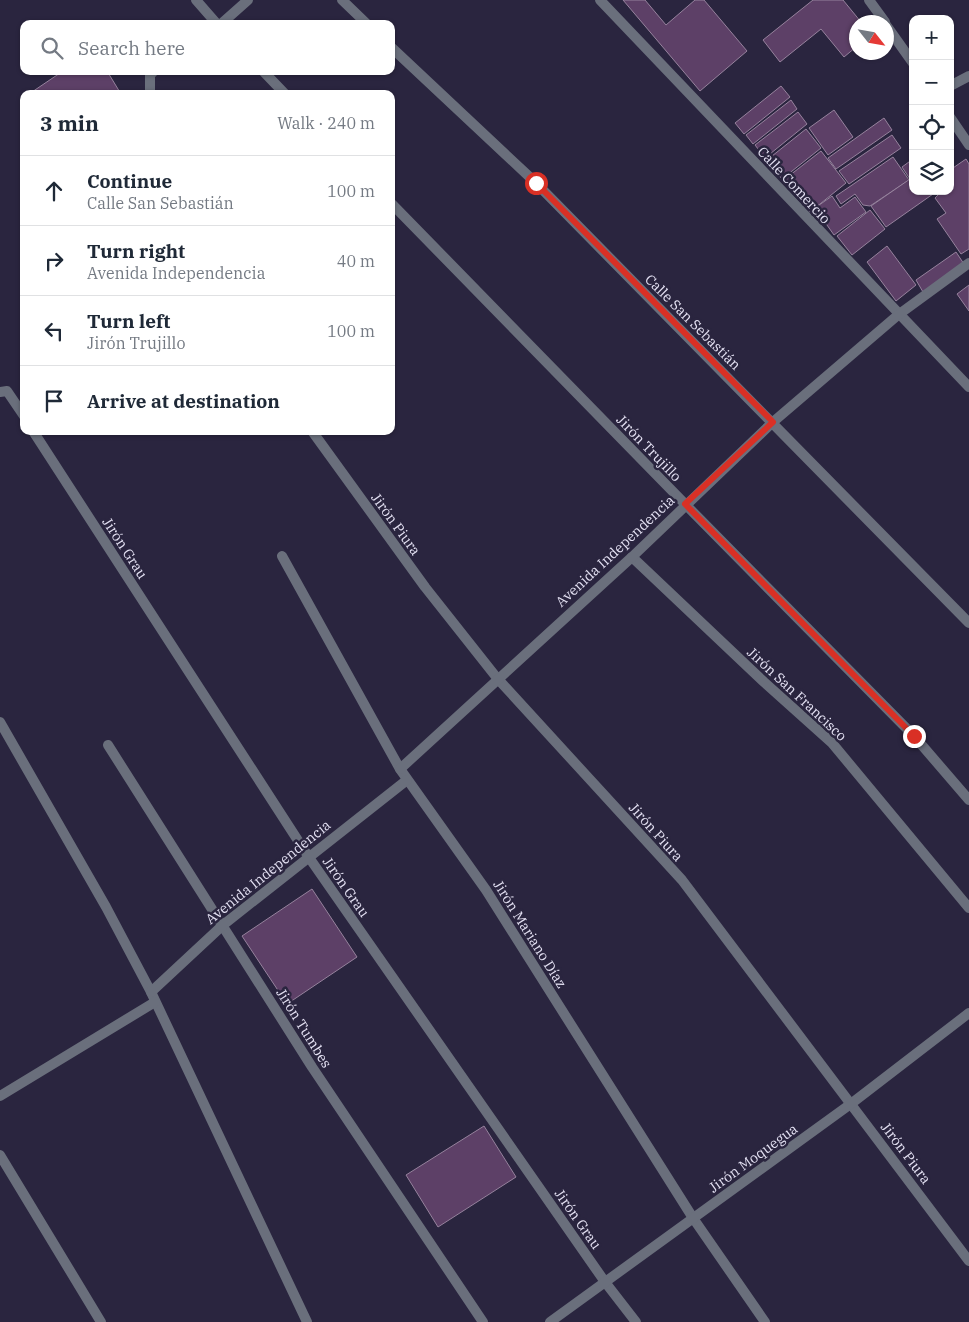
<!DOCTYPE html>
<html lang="en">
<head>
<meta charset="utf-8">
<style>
  :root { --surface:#fff; --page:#f6f6f7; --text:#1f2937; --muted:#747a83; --line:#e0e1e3 }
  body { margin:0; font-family:"IBM Plex Serif",serif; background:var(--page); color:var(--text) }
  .controls { position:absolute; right:15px; top:15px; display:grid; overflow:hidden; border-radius:10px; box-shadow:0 1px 4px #0004 }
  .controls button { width:45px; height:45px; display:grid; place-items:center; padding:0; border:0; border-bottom:1px solid var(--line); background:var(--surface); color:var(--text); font:25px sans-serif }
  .compass { position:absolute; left:849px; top:15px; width:45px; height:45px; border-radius:50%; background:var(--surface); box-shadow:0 1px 4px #0004; rotate:121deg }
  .stop { position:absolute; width:15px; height:15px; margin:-11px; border:4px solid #d93025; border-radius:50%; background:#fff }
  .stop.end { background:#d93025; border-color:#fff; box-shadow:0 1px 5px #0008 }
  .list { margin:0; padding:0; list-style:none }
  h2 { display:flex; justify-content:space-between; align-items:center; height:65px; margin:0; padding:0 20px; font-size:21px }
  h2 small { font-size:16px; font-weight:400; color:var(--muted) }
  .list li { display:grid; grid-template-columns:32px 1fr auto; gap:15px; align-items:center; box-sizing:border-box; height:70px; padding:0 20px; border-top:1px solid var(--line) }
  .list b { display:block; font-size:19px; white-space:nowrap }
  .list p { margin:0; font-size:16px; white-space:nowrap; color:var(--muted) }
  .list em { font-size:16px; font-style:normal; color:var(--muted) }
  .icon { flex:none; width:28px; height:28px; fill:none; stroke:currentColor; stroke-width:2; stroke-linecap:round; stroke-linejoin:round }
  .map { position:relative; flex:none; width:969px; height:1322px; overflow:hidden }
  .search { position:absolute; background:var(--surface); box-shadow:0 1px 4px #0004; left:20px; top:20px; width:375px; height:55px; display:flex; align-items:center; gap:12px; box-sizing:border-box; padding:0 18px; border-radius:10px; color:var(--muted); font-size:19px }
  .panel { position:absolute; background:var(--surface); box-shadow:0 1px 4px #0004; left:20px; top:90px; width:375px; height:345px; border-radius:10px }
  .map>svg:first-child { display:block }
</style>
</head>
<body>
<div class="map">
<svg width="969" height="1322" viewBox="0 0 969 1322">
  <rect width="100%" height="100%" fill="#2a253f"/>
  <!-- building -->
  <g fill="#5d4067" stroke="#96829d">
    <path d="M623,0H645L666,25L695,0H704L747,51L700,91Z"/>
    <path d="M813,0H843L861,22H856V47L844,57L821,29L780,62L763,40Z"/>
    <path d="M63,71H107L121,94H29Z"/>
    <path d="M781,86L790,97L744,134L735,123Z"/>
    <path d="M791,100L797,109L753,144L746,135Z"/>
    <path d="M834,110L853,137L828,155L809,128Z"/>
    <path d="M798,112L807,124L765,158L755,145Z"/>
    <path d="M884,118L892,130L836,169L828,158Z"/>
    <path d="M806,129L821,148L782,179L767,160Z"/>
    <path d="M892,135L901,148L849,184L839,171Z"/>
    <path d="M821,151L846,183L810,212L785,179Z"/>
    <path d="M893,157L909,180L870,206L863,205L855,194L841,204L836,196Z"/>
    <path d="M913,159V191H932L933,194L886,227L871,206L910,179L902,167Z"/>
    <path d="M966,159L969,164V249L961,254L937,219L946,213L935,198L939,194L937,191H950V170Z"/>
    <path d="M832,196L840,208L855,197L866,212L834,235L815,208Z"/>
    <path d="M870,210L885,229L852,255L837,236Z"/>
    <path d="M887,246L916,285L896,301L867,262Z"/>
    <path d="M956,252L964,264L923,292L916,280Z"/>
    <path d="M969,285V311L957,294Z"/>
    <path d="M312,889L357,957L287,1004L242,936Z"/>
    <path d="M484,1126L516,1177L438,1227L406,1175Z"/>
  </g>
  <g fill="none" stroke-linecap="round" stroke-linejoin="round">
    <!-- minor -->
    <g stroke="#6a6f7c" stroke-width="10">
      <path d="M342,0L367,24"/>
      <path d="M869,0L885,22"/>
      <path d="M221,24L248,0"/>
      <path d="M886,25L913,63"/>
      <path d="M391,47L536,183L969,623"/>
      <path d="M950,86L969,76"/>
      <path d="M150,94V75L154,71"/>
      <path d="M950,117L969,145"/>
      <path d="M0,392L7,391L24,416"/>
      <path d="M33,431L308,856L605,1282L636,1322"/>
      <path d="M312,431L425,587L497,678L682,880L969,1261"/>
      <path d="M685,504L914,736L969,800"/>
      <path d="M282,556L400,769L486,890L693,1218L765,1322"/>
      <path d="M632,557L764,682L832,743L969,908"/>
      <path d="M0,722L106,907L151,992L307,1322"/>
      <path d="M108,745L312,1067L483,1322"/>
      <path d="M0,1155L101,1322"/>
      <path d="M550,1322L852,1103L969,1013"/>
    </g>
    <!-- tertiary -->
    <g stroke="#6a6f7c" stroke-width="10">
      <path d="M196,0L217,24"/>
      <path d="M600,0L969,387"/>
      <path d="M263,71L285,94"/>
      <path d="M391,203L685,504"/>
      <path d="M400,769L632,557L773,422L898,315L969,263"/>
      <path d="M151,992L223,925L407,780"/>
      <path d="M0,1096L155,1002"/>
    </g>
  </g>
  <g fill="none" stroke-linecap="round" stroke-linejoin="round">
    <!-- route -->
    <path stroke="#d93025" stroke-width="6" d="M536,183L773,422L685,504L914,736"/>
  </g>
  <g text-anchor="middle" stroke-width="5" stroke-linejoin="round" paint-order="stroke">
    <!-- street labels -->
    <g font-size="14" fill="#e4e1f3" stroke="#2a253f">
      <text transform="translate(794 185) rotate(47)" y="5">Calle Comercio</text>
      <text transform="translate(693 322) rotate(45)" y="5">Calle San Sebastián</text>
      <text transform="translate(649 448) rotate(46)" y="5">Jirón Trujillo</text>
      <text transform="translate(396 524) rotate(54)" y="5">Jirón Piura</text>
      <text transform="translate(125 548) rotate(57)" y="5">Jirón Grau</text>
      <text transform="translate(615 551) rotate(-43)" y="5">Avenida Independencia</text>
      <text transform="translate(797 694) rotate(43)" y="5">Jirón San Francisco</text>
      <text transform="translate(656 832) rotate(48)" y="5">Jirón Piura</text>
      <text transform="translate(268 872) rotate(-39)" y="5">Avenida Independencia</text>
      <text transform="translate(346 887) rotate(55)" y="5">Jirón Grau</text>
      <text transform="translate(530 934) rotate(58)" y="5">Jirón Mariano Díaz</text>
      <text transform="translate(304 1028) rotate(58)" y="5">Jirón Tumbes</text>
      <text transform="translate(906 1153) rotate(53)" y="5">Jirón Piura</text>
      <text transform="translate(753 1158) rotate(-36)" y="5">Jirón Moquegua</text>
      <text transform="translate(578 1219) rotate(55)" y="5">Jirón Grau</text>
    </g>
  </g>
</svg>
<div class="controls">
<button>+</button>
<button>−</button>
<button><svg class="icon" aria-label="locate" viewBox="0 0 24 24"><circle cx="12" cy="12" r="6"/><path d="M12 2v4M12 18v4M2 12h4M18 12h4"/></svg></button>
<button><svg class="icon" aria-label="layers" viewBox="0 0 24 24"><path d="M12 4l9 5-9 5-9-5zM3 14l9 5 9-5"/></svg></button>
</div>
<svg class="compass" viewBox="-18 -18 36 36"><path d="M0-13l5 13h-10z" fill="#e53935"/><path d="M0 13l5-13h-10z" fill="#747a83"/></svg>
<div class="stop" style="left:536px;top:183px"></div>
<div class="stop end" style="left:914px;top:736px"></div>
<div class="search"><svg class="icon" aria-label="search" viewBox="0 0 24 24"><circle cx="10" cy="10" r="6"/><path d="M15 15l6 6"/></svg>Search here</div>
<section class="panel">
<h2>3 min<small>Walk · 240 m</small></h2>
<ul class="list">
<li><svg class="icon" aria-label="ahead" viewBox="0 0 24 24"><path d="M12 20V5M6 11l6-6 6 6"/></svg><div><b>Continue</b><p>Calle San Sebastián</p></div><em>100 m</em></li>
<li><svg class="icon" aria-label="right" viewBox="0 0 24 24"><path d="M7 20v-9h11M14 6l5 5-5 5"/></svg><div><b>Turn right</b><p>Avenida Independencia</p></div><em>40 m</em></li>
<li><svg class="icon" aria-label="left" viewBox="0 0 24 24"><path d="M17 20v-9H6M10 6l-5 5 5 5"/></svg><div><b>Turn left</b><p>Jirón Trujillo</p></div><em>100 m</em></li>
<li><svg class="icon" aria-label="arrive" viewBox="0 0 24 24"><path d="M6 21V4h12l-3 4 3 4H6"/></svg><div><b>Arrive at destination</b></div></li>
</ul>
</section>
</div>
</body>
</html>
